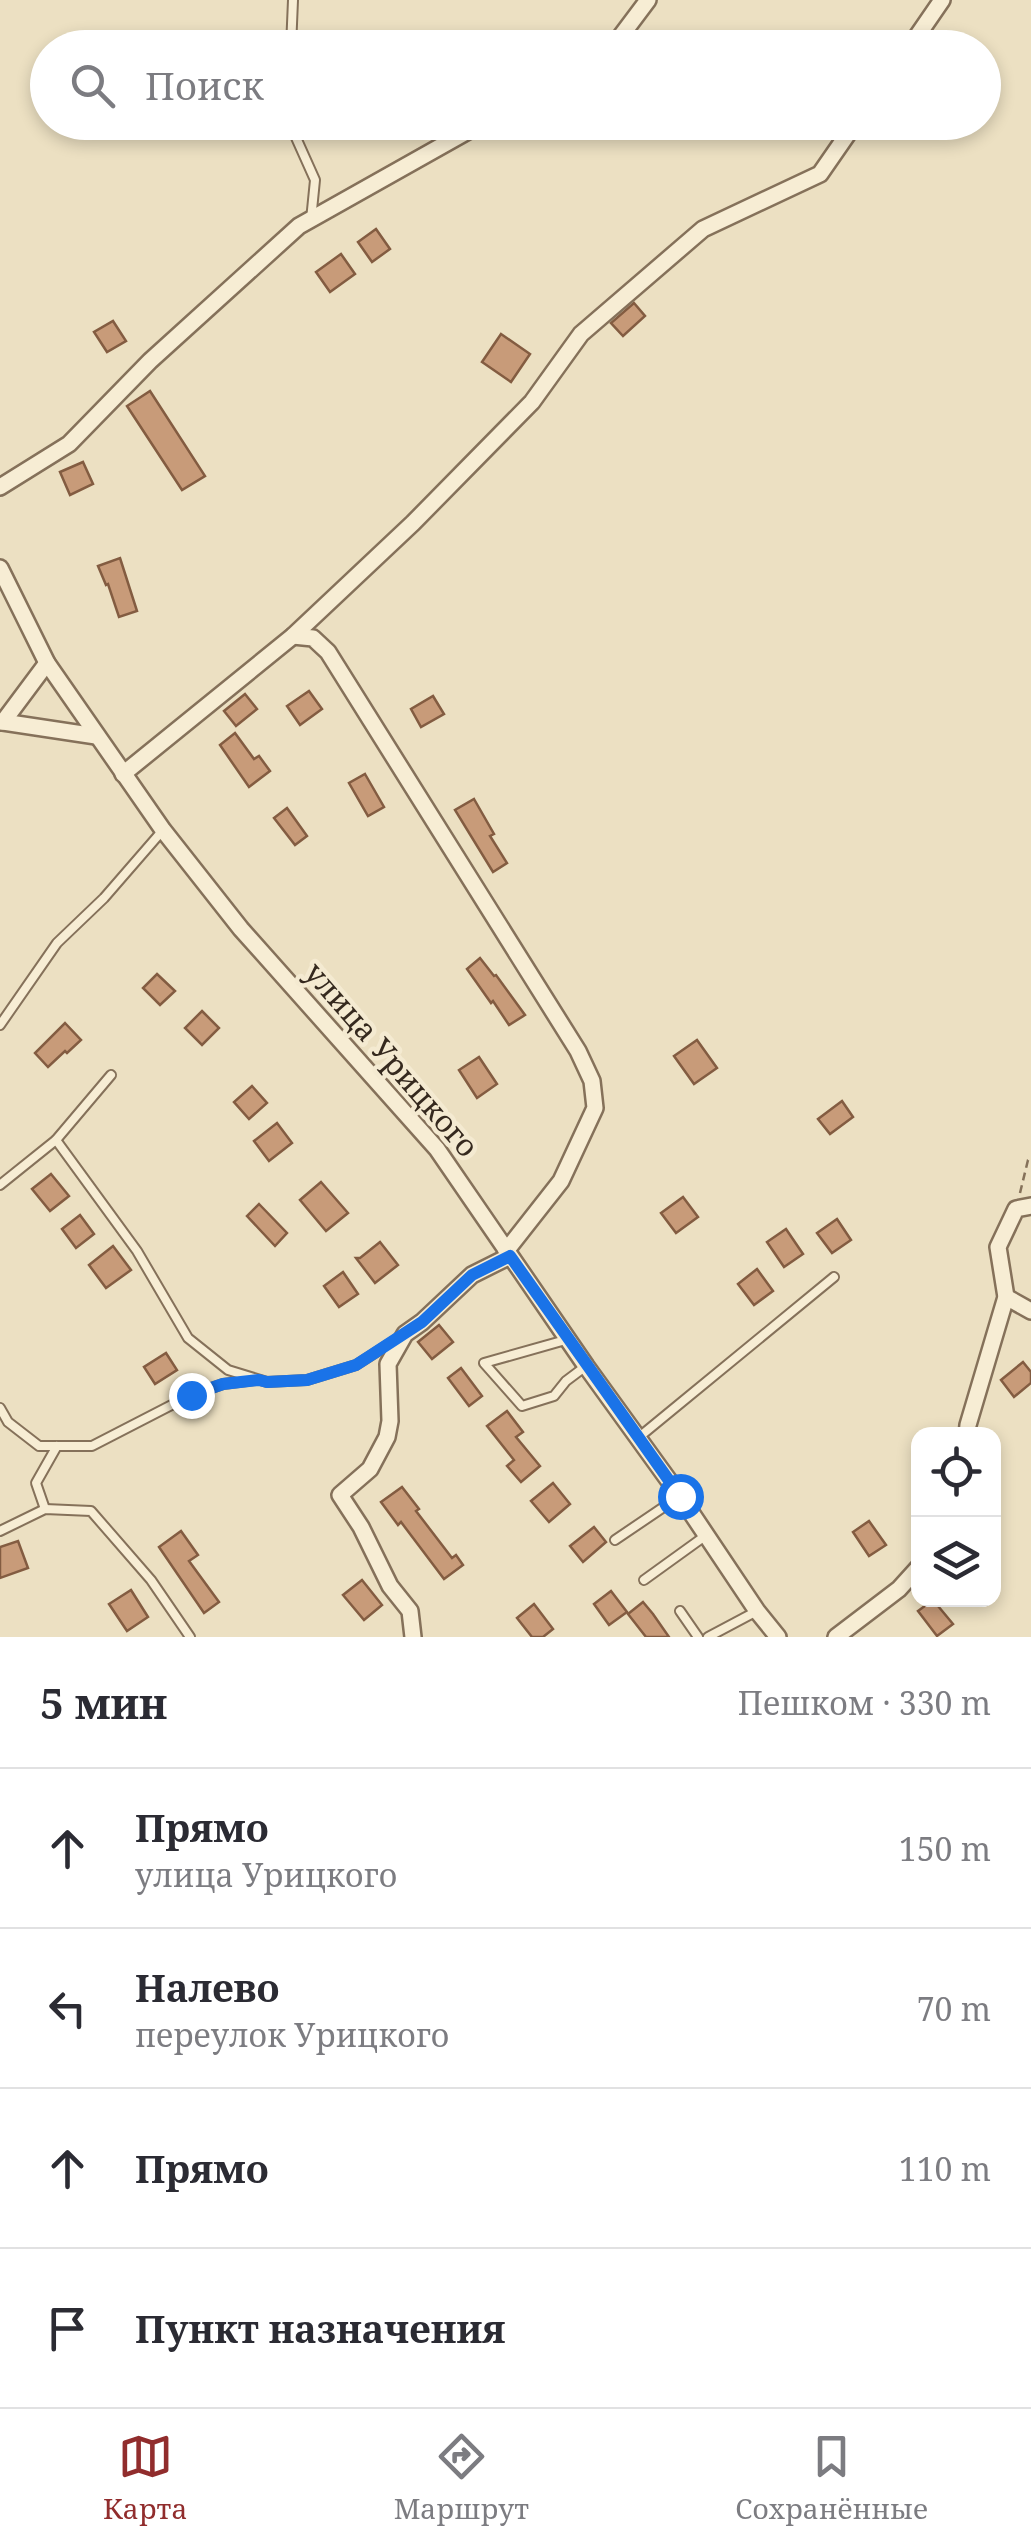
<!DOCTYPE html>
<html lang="ru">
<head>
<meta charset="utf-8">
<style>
  :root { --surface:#fff; --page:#f7f7f7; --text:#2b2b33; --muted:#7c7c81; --line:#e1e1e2; --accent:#912d2d }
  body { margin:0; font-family:"Noto Serif",serif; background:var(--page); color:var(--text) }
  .controls { position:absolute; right:30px; bottom:30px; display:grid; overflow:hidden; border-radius:20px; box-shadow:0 5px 15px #0003 }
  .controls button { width:90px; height:90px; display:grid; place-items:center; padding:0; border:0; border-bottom:2px solid var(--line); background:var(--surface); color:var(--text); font:50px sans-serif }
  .stop { position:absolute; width:30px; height:30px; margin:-22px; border:8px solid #1a73e8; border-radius:50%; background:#fff }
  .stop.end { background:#1a73e8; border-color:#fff; box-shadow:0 2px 10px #0008 }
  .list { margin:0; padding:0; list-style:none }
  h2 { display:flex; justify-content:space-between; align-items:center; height:130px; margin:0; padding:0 40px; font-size:42px }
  h2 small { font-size:32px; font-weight:400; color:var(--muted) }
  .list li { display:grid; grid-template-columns:65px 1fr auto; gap:30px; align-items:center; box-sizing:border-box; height:160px; padding:0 40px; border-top:2px solid var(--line) }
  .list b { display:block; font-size:38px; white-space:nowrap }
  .list p { margin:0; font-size:32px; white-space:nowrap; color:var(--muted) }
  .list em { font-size:32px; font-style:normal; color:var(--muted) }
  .icon { flex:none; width:55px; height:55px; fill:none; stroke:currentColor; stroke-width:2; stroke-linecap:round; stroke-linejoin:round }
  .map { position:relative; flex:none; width:1031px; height:1637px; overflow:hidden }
  .search { position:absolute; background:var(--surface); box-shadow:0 5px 15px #0003; left:30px; right:30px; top:30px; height:110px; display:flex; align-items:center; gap:25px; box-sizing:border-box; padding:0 35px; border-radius:55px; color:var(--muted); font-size:38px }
  .sheet { height:770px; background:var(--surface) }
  nav { display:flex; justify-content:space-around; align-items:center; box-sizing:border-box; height:140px; border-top:2px solid var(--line); background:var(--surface); font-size:28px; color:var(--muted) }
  nav a { display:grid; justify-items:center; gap:5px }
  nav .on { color:var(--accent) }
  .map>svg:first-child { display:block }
</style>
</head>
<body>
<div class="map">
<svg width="1031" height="1637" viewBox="0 0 1031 1637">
  <rect width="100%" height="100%" fill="#ece0c2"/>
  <!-- building -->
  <g fill="#c89b79" stroke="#835c41" stroke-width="2.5">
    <path d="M376,229L390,249L372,262L358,242Z"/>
    <path d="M341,254L355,274L330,292L316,272Z"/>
    <path d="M634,303L645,316L623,336L611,323Z"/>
    <path d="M113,321L126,341L107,352L94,332Z"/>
    <path d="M501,334L530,354L511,382L482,362Z"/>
    <path d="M150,391L205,476L182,490L127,406Z"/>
    <path d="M83,462L93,484L70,495L60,472Z"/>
    <path d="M120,558L137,611L119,617L108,584L106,585L98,566Z"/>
    <path d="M309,691L322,709L300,725L287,706Z"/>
    <path d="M245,694L257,709L236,726L224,711Z"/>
    <path d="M433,696L444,714L421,727L411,709Z"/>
    <path d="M235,733L254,759L259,756L270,771L249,787L220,745Z"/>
    <path d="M365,774L384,807L368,816L349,783Z"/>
    <path d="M474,799L494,834L490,836L507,863L493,872L455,810Z"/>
    <path d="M287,808L307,836L295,845L274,818Z"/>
    <path d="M480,958L494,976L496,975L525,1015L509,1025L493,1001L491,1003L467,969Z"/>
    <path d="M157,974L175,991L160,1005L143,988Z"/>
    <path d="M202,1011L219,1028L202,1045L185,1028Z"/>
    <path d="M65,1023L81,1040L67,1053L65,1051L48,1067L35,1053Z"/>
    <path d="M697,1040L717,1068L694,1084L674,1056Z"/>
    <path d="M479,1057L497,1084L477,1098L459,1070Z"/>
    <path d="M252,1086L267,1103L249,1119L234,1102Z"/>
    <path d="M842,1101L853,1117L830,1134L818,1119Z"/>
    <path d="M277,1123L292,1143L269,1161L254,1141Z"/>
    <path d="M51,1174L69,1196L50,1211L32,1189Z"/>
    <path d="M321,1182L348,1213L326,1231L300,1200Z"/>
    <path d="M683,1197L698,1217L676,1233L661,1213Z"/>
    <path d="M259,1204L287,1233L275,1246L247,1216Z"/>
    <path d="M80,1215L94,1234L76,1248L62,1229Z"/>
    <path d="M837,1219L851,1240L832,1253L817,1233Z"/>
    <path d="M786,1229L803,1254L784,1267L767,1242Z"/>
    <path d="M380,1242L398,1265L375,1283L356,1258H360Z"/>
    <path d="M113,1246L131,1270L106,1288L89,1265Z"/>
    <path d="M757,1269L773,1291L754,1305L738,1284Z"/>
    <path d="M343,1272L358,1294L339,1307L324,1286Z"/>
    <path d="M439,1325L453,1342L432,1359L418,1342Z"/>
    <path d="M166,1353L177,1370L155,1384L144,1367Z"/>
    <path d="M1023,1362L1031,1372V1383L1014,1397L1001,1380Z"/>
    <path d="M461,1368L482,1396L469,1406L448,1378Z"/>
    <path d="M507,1411L523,1432L516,1437L540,1466L521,1482L507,1466L514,1460L487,1426Z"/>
    <path d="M553,1483L570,1504L549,1522L531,1501Z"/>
    <path d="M402,1487L419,1509L416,1511L452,1558L456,1555L463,1565L444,1579L401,1522L398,1525L381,1502Z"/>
    <path d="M869,1521L886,1545L869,1556L853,1532Z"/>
    <path d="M594,1527L606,1542L583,1562L570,1546Z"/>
    <path d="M181,1531L198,1555L189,1561L219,1602L204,1613L159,1547Z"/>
    <path d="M18,1541L28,1568L0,1578V1547Z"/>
    <path d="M362,1580L382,1605L364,1620L343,1595Z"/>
    <path d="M131,1590L148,1617L127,1631L109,1604Z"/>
    <path d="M611,1591L627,1612L609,1625L594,1604Z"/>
    <path d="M933,1600L953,1624L937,1636L918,1611Z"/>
    <path d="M643,1602L653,1614L669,1637H646L628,1614Z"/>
    <path d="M534,1604L553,1629L543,1637H532L517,1618Z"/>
  </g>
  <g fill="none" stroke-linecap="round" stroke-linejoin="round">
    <!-- service casing -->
    <g stroke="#85715a" stroke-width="12">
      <g id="service">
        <path d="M291,48L293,0"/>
        <path d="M289,122L315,180L311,220"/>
        <path d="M0,1025L57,943L104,898L163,830"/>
        <path d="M56,1140L111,1075"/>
        <path d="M0,1185L56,1140L137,1251L188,1338L228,1370L267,1382L307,1380L356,1365L397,1339"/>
        <path d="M569,1339L484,1363L522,1406L554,1396L566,1381L586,1366"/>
        <path d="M0,1408L8,1422L39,1446H92L191,1395L223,1384L255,1380"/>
        <path d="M638,1438L834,1277"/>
        <path d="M45,1509L36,1483L57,1446"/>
        <path d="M0,1531L45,1509L91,1511L151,1580L190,1637"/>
        <path d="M615,1540L680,1496"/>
        <path d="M644,1580L705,1536"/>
        <path d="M680,1611L698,1637"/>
        <path d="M708,1637L757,1611"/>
      </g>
    </g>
    <!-- minor casing -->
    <g stroke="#85715a" stroke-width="20">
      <g id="minor">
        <path d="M612,48L648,0"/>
        <path d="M909,48L942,0"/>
        <path d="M0,487L69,444L150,361L299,226L484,122"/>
        <path d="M0,568L47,663L163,830L241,929L437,1149L586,1366L680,1496L757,1611L778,1637"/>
        <path d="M293,636L313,638L328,652L578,1051L592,1081L595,1108L561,1181L506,1251"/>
        <path d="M0,722H3L47,663"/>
        <path d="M3,722L96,736"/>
        <path d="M123,774L293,636L413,523L532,402L581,334L703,229L820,174L856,122"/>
        <path d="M1006,1297L1031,1311"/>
        <path d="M967,1434L968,1425L1006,1297L998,1247L1016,1209L1031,1206"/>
        <path d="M413,1637L410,1611L390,1586L361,1527L340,1495L370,1469L387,1437L390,1421L388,1364L405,1334L422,1322L472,1275L510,1256"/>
        <path d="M836,1637L899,1589L918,1568"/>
      </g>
    </g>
    <!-- path -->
    <path stroke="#85715a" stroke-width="2.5" stroke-dasharray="8 5" stroke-linecap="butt" d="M1020,1193L1028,1160L1031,1157"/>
    <!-- service -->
    <use href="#service" stroke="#f7edd4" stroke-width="8"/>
    <!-- minor -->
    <use href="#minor" stroke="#f7edd4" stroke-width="15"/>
  </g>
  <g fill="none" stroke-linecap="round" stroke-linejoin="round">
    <!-- route -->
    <path stroke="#1a73e8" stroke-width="12" d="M191,1395L223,1384L259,1380L267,1382L307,1380L356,1365L422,1322L472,1275L510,1256L680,1496"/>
  </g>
  <g text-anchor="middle" stroke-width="9" stroke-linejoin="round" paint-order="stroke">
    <!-- street labels -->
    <g font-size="30" fill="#35291e" stroke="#f4ead1">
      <text transform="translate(391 1060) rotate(49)" y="10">улица Урицкого</text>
    </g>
  </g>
</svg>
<div class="controls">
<button><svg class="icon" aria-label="locate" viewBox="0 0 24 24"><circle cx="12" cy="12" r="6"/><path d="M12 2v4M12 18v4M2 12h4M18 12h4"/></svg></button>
<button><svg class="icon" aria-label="layers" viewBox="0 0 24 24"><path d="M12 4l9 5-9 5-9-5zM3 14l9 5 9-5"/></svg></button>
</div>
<div class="stop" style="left:680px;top:1496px"></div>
<div class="stop end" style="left:191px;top:1395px"></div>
<div class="search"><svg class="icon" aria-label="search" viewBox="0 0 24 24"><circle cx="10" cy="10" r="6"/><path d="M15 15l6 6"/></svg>Поиск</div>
</div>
<section class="sheet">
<h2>5 мин<small>Пешком · 330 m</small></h2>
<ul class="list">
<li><svg class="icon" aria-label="ahead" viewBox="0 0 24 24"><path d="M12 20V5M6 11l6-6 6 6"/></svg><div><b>Прямо</b><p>улица Урицкого</p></div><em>150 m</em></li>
<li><svg class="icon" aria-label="left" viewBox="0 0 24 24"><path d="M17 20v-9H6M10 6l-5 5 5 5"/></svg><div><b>Налево</b><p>переулок Урицкого</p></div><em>70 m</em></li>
<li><svg class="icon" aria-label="ahead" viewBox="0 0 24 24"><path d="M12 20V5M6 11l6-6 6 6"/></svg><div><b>Прямо</b></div><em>110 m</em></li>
<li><svg class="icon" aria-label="arrive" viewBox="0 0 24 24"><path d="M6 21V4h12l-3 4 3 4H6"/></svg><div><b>Пункт назначения</b></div></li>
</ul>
</section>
<nav>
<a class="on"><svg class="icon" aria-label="map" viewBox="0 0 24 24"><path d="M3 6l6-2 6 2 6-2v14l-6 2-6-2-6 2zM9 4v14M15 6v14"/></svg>Карта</a>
<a><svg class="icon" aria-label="directions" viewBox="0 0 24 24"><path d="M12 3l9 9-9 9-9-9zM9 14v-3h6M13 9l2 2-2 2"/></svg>Маршрут</a>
<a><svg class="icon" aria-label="saved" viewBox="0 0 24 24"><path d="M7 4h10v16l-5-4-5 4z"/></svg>Сохранённые</a>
</nav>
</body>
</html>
